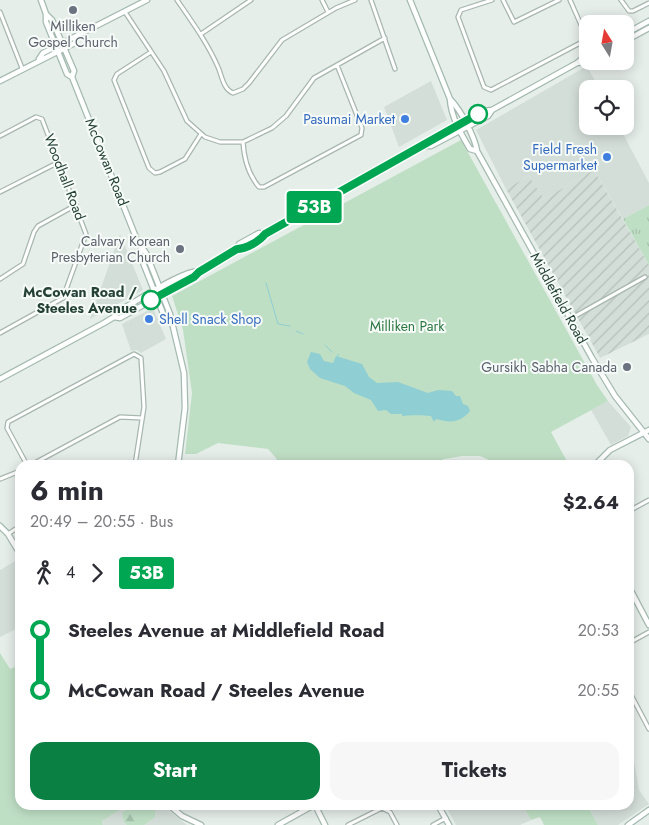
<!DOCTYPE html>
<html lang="en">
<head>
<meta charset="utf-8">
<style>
  body { margin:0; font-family:Jost,sans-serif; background:#f7f7f7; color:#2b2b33; height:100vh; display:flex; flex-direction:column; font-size:19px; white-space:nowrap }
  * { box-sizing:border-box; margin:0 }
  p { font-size:16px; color:#7c7c81 }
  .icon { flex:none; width:28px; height:28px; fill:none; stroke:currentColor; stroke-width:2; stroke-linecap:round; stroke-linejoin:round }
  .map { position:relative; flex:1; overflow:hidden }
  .side { position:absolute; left:15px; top:460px; width:619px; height:350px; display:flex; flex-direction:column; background:#fff; border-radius:15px; box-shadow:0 2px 12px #0003 }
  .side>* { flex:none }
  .badge { padding:0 10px; border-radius:4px; font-size:18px; line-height:32px }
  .needle { width:32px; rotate:349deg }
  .controls { position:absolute; left:579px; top:15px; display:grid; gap:10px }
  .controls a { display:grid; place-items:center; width:55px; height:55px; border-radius:10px; background:#fff; box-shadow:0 2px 12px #0003; font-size:25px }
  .map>.badge { position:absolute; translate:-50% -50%; box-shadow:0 0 0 2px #fff }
  .legs { display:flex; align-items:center; gap:8px; height:55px; padding:0 15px; font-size:16px }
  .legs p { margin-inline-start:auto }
  .summary { display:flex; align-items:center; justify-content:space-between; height:85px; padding:0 15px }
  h1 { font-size:28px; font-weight:700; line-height:38px }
  .button { display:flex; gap:10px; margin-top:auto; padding:10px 15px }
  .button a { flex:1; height:58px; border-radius:15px; background:#0b8043; color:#fff; font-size:20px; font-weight:700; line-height:58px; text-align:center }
  .button a+a { background:#f7f7f7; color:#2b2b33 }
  ul { padding:0 15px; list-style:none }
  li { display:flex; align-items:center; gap:18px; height:60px; font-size:19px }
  li i { display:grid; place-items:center; width:8px; height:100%; margin:0 6px; background:currentColor }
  li i::after { content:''; width:12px; height:12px; margin:-6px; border:4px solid; border-radius:50%; background:#fff }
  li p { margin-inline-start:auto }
  li:first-child i { background:linear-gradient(#0000 50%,currentColor 0) }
  li:last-child i { background:linear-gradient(currentColor 50%,#0000 0) }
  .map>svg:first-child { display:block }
</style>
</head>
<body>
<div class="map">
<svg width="649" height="825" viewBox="0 0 649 825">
  <defs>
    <pattern id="industrial-furrows" width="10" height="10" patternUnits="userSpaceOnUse" patternTransform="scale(1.25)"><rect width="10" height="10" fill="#d4ded8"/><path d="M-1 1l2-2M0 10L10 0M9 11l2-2" fill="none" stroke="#b6c0ba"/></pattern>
    <pattern id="grass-tufts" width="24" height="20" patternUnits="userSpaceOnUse" patternTransform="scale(1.25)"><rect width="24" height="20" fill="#bfdfc5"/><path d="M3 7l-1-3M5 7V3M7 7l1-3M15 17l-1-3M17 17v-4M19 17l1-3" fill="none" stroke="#a4c1aa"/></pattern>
    <pattern id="forest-firs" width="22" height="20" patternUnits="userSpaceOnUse" patternTransform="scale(1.25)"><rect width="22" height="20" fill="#bfdfc5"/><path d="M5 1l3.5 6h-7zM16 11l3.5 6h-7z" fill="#a4c1aa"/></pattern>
  </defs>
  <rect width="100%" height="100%" fill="#e6eeea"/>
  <path fill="#d4ded8" d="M587,66L599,89H588V126H619L649,183V205L623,219L594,170L544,199L529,176L506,189L476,130Z
    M431,81L447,120L399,147L384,107Z
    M120,234L143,290L90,319Z
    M153,308L166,339L141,353L137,350L131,351L122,324Z
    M608,401L631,427L628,436L611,445L591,410Z
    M17,560L20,565V627L0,637V570Z
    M632,749L639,790L649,804L618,825H598L587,805H629V750Z
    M128,805H162L187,825H103L102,821Z
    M445,805H523L531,820L520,825H456Z"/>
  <path fill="url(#industrial-furrows)" d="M594,170L649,265V334L600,358L506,189L529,176L544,199Z"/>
  <path fill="url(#grass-tufts)" d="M649,205V265L623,219Z"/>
  <path fill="url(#forest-firs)" d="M134,805H155V817L144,825H127L124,822L122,813Z"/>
  <path fill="#bfdfc5" d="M461,140L597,385L608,401L551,432L569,465H500L480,456H462L444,459L432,465H279L276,458L268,449L218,443L196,454H185L192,393L183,330L172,296Z
    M0,653L10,669L20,665V805H128L102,821L103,825H0Z
    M523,805H587L598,825H544L540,817L531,820Z"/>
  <path fill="#8fced2" d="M311,352L320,354L324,361L333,363L336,356L362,364L369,377L377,383L398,382L428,393L438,390L452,391L456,396H460L463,404L468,406L470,411C460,423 451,423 436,419L434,422L431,416C422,415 411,415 402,416V414H391L386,410L378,411L371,400L354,393L345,386L320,378L310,369L307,362Z"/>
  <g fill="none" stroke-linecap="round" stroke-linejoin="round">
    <path stroke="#8fced2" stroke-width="1" d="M266,283L278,324L290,326
      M296,331L303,334
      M325,345L332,352
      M338,354V356"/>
    <g stroke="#a8b7b0" stroke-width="5.5">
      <path id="street" d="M177,0C192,22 207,42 218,67C222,76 223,89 233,93L243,89L249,83L282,40L336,8L355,0
        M322,0L328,12
        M371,0L395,69
        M492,0L461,10L458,17L484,87L491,90L584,41L585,34L570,0
        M503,0L514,22L559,0
        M621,0L629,11H633L649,3
        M0,12L22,68
        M125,12L164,71L187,121L205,137L220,142H243L272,128L286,116L314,78L385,38
        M201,34L251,0
        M151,52L117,74L114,80L149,168L155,173L160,172L185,159L201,134
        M0,136L36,117L42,119L86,234L63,298L0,333
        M243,142C244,159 248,174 259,187H264L361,135L362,128L337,65
        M0,192L59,162
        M0,279L23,264L34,232L38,226L76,205
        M570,319L645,277
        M27,465L7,428L8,422L134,354L141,358L144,407L135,465
        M31,465L120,417L142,418
        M0,479L20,471
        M629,511L649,500
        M8,534L20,526
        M629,643L649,632
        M629,691L649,729
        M348,825L382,808L390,812L397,825
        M433,825L446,818"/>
    </g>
    <g stroke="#a4bab0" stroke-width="7">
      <path id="secondary" d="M41,0L46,14V22L67,74L72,77
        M410,0L450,99C451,117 461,134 470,149L477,151
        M46,14L52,20L74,71L72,77L137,240L146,253L170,314L184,373L185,408L178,465
        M625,34L649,21
        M625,41L649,28
        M39,59L43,53L147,0
        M577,63L588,61
        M0,81L75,43L76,38
        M450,99C460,109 475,137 477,151L592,358L615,396L649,439
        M422,146H431L488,116L492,110L577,63L588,54
        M141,248L140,255L164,316L170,320
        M237,249L239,244L259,233L265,234
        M114,317L117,312C136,302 181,271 199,271
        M0,379L104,323L114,317L120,318L194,277L199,271L237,249C246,249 259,241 265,234L407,155L428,141L484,111L492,110
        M595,465L610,450L649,430
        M0,526L8,534L20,554
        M629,587L649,625
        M169,805L182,816L201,825
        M315,805L325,825
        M438,805L449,825
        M278,825L314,805
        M628,825L649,810"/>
    </g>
    <use href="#street" stroke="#fff" stroke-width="3"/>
    <use href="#secondary" stroke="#fff" stroke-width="4.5"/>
  </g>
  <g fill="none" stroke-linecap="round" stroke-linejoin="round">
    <g stroke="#fff" stroke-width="11">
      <path id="line-1" d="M151,300L194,277L199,272L237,249C246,249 260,241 265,234L478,114"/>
    </g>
    <use href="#line-1" stroke="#00a651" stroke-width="8"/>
  </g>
  <g fill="#6b7280" stroke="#f6fbf8" stroke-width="2">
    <circle cx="73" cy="10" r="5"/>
    <circle cx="180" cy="249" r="5"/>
    <circle cx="627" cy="367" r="5"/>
  </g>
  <g fill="#fff" stroke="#00a651" stroke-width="2.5">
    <circle cx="478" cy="114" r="9"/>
    <circle cx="151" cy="300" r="9"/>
  </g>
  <g fill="#3f7fe0" stroke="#f6fbf8" stroke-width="2">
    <circle cx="405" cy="119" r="5"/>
    <circle cx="607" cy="157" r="5"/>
    <circle cx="149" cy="319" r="5"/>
  </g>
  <g text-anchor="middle" stroke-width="4" stroke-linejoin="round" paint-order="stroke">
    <g font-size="14" fill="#5b616d" stroke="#f6fbf8" text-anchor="end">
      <text x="73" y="31" text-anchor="middle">Milliken<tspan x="73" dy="16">Gospel Church</tspan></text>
      <text x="170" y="246">Calvary Korean<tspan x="170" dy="16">Presbyterian Church</tspan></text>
      <text x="617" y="372">Gursikh Sabha Canada</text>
    </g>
    <g font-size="14" fill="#366cbe" stroke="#f6fbf8" text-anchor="end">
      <text x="395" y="124">Pasumai Market</text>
      <text x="597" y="154">Field Fresh<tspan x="597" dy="16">Supermarket</tspan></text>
      <text x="159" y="324" text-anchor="start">Shell Snack Shop</text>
    </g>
    <g font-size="14" fill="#244136" stroke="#f6fbf8">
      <text transform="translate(107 162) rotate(68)" y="5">McCowan Road</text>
      <text transform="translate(65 177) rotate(69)" y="5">Woodhall Road</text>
      <text transform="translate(559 298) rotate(61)" y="5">Middlefield Road</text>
    </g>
    <g font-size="14" font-weight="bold" fill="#244136" stroke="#f6fbf8" text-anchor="end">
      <text x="137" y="297">McCowan Road /<tspan x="137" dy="16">Steeles Avenue</tspan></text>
    </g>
    <g font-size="14" fill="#2e7844" stroke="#f6fbf8">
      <text x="407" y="331">Milliken Park</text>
    </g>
  </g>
</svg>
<div class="controls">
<a><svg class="needle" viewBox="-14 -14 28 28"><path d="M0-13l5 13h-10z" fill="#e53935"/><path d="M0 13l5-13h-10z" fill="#7c7c81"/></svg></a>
<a><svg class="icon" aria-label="locate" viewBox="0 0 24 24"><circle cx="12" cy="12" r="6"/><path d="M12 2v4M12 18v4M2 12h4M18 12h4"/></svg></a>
</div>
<b class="badge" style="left:314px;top:207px;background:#00a651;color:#fff">53B</b>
<section class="side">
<div class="summary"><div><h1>6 min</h1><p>20:49 – 20:55 · Bus</p></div><b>$2.64</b></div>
<div class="legs"><svg class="icon" aria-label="walk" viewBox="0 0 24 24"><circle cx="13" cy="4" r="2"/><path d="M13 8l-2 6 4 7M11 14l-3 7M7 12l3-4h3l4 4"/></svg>4<svg class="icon" aria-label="forward" viewBox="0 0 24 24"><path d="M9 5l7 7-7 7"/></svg><b class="badge" style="background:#00a651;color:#fff">53B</b></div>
<ul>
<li><i style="color:#00a651"></i><b>Steeles Avenue at Middlefield Road</b><p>20:53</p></li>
<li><i style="color:#00a651"></i><b>McCowan Road / Steeles Avenue</b><p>20:55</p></li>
</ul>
<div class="button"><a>Start</a><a>Tickets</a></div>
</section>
</div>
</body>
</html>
